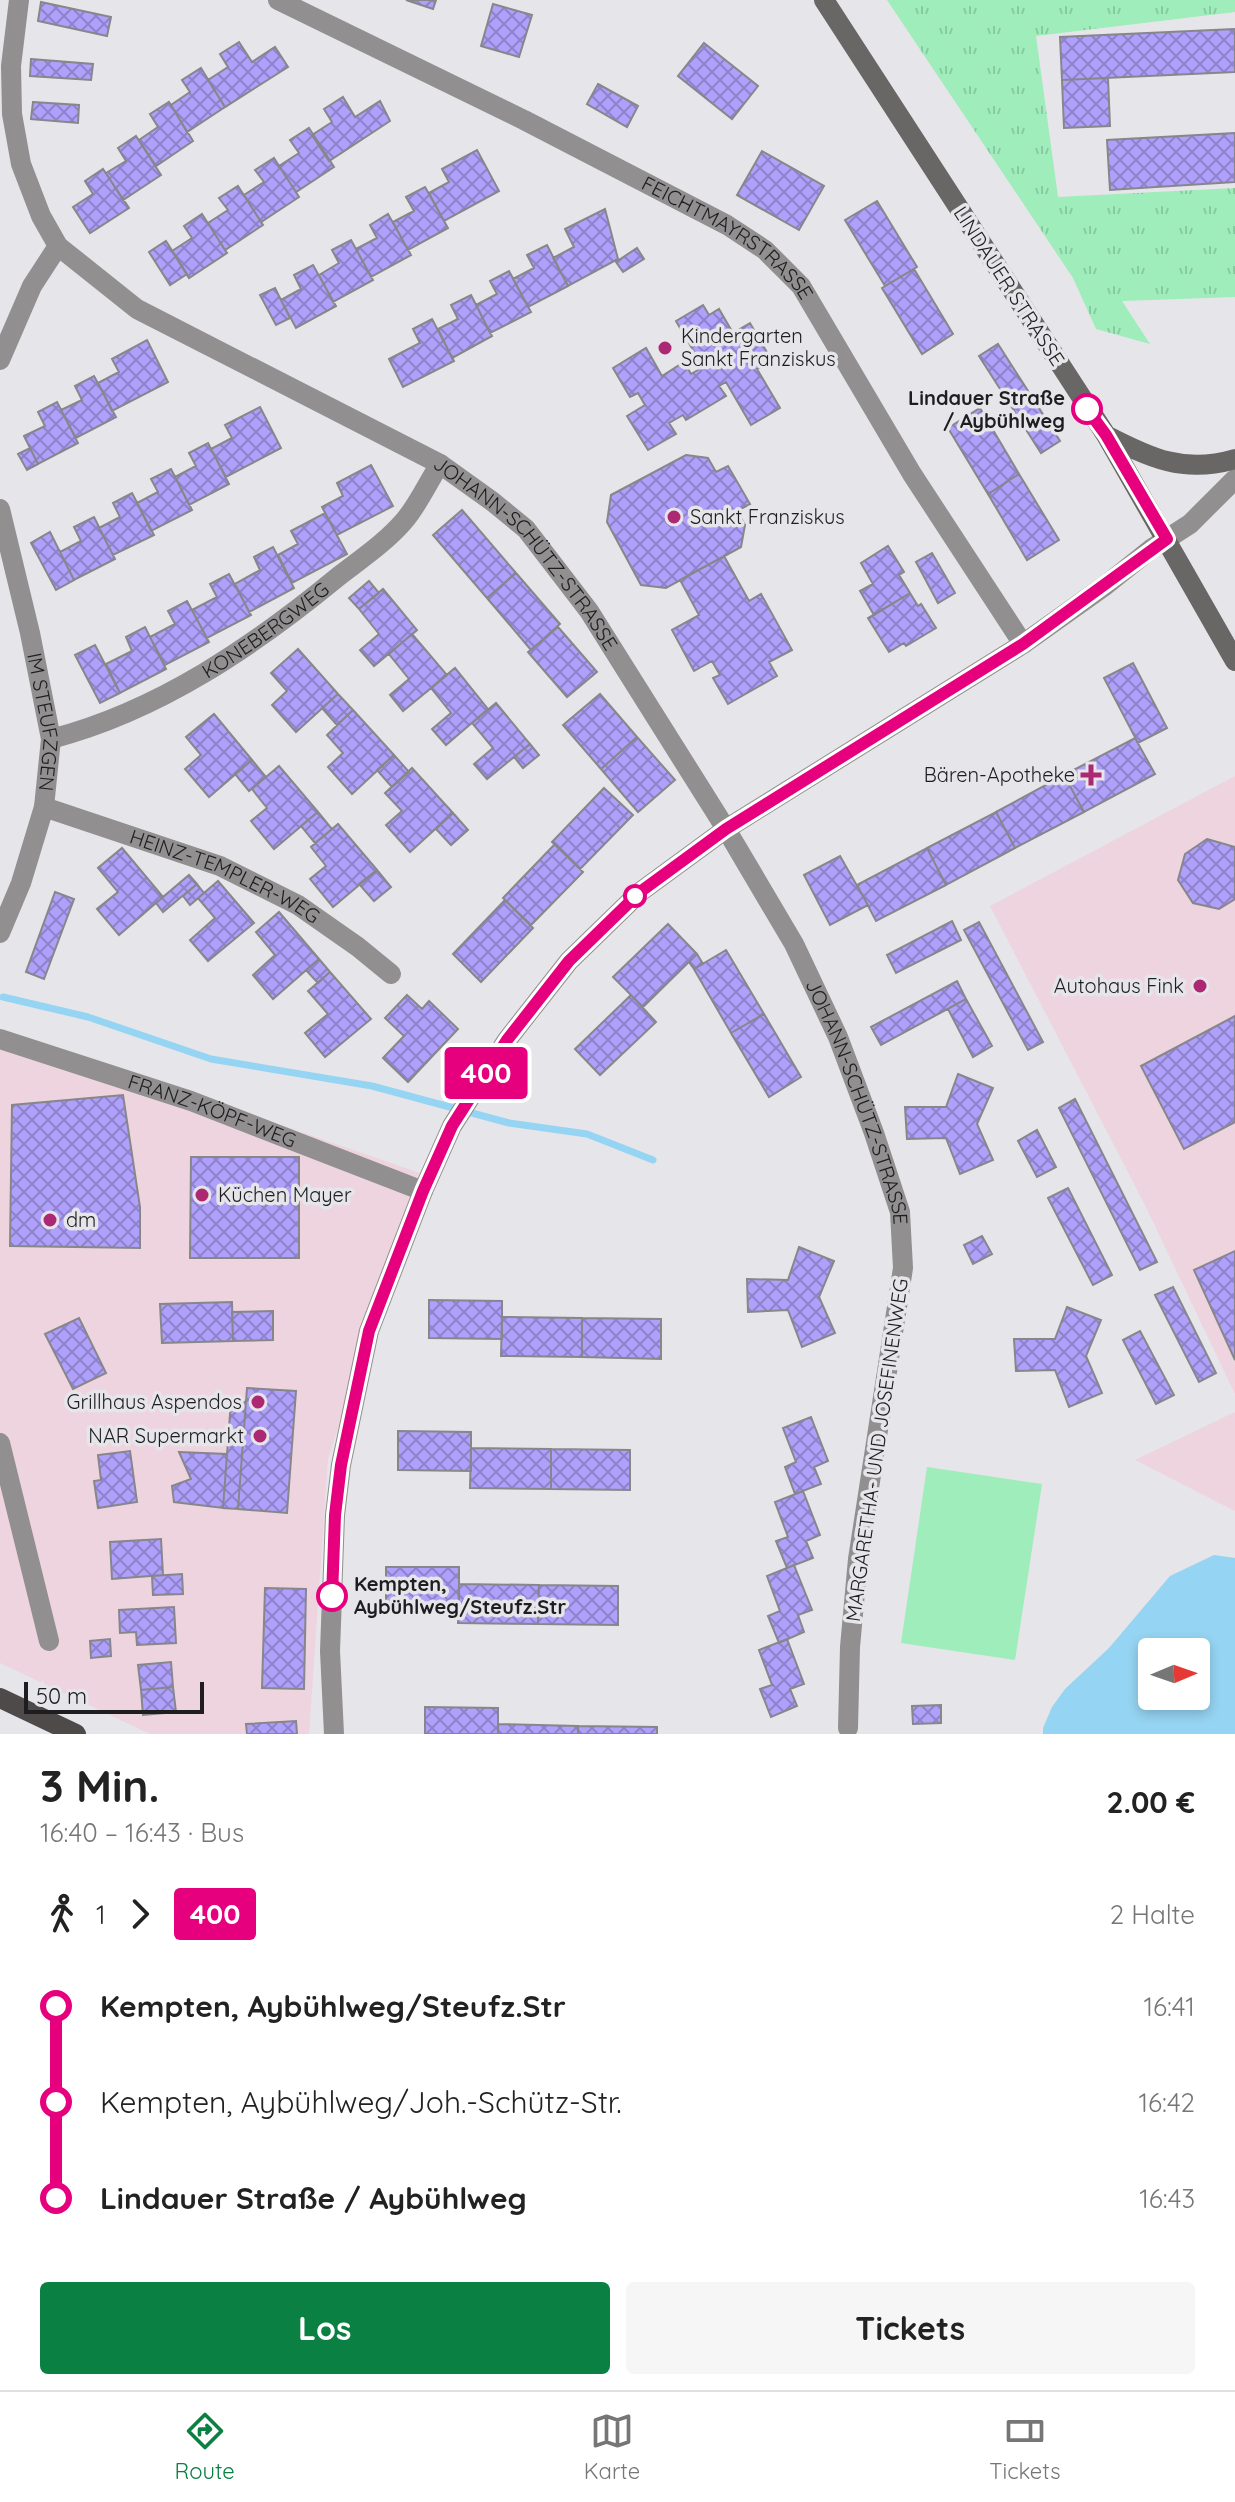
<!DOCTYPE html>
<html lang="de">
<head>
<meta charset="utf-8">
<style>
  body { margin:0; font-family:Quicksand,sans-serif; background:#f6f6f6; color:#222; height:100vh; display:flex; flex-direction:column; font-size:30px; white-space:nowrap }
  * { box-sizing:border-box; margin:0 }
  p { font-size:26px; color:#767676 }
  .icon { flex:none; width:44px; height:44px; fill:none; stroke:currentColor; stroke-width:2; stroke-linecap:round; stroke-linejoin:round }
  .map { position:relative; height:1734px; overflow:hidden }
  .drawer { display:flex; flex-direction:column; background:#fff; flex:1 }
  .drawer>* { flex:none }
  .badge { padding:0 16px; border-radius:6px; font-size:28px; line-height:52px }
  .needle { width:52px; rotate:88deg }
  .fabs { position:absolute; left:1138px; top:1638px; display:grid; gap:16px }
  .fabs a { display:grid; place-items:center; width:72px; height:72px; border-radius:8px; background:#fff; box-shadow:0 4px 12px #0003; font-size:40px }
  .scale { position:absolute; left:24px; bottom:20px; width:180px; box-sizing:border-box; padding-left:8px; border:4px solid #1e1e20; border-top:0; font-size:22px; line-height:28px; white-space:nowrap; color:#1e1e20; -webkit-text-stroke:6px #e6e5e9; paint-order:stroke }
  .map>.badge { position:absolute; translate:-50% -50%; box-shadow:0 0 0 4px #fff }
  .legs { display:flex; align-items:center; gap:12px; height:88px; padding:0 40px; font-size:26px }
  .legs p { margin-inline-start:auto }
  .summary { display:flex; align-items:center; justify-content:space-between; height:136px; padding:0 40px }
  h1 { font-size:44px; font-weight:800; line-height:60px }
  .action { display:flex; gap:16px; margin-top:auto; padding:16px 40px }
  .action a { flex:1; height:92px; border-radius:8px; background:#0b8043; color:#fff; font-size:32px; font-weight:800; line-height:92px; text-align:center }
  .action a+a { background:#f6f6f6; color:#222 }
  ul { padding:0 40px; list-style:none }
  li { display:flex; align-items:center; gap:28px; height:96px; font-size:30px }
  li i { display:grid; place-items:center; width:12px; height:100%; margin:0 10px; background:currentColor }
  li i::after { content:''; width:20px; height:20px; margin:-10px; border:6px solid; border-radius:50%; background:#fff }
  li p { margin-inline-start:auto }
  li:first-child i { background:linear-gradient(#0000 50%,currentColor 0) }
  li:last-child i { background:linear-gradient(currentColor 50%,#0000 0) }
  .menu { display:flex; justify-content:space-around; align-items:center; height:112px; border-top:2px solid #e0e0e0; background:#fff; font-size:22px; color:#767676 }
  .menu a { display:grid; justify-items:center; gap:4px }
  .menu .current { color:#0b8043 }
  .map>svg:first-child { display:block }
</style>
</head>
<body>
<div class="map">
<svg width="1235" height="1734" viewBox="0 0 1235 1734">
  <defs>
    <pattern id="grass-tufts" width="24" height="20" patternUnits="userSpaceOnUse" patternTransform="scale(2)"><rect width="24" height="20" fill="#9eedbb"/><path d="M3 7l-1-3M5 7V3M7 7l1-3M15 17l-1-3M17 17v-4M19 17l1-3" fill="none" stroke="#88cba0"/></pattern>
    <pattern id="building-cross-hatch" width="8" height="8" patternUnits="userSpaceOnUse" patternTransform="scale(2)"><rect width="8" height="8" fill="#afa0fb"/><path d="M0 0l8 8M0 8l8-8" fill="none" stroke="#8e82cb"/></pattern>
  </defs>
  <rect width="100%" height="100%" fill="#e6e5e9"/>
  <path fill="#edd4de" d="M1235,776V1394L1145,1205L990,906Z
    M0,1034L194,1095L420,1173L328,1459L309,1734H150L0,1663Z
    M1235,1412V1511L1135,1460Z"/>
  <path fill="url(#grass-tufts)" d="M887,0H1235V12L1036,36L1058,197L1235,188V297L1122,301L1150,344L1096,329L1073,278Z"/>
  <path fill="#9eedbb" d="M927,1467L1042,1484L1015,1660L901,1643Z"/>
  <path fill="#95d4f2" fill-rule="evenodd" d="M1214,1555L1235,1558V1734H1043V1728L1052,1707L1065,1689L1109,1648L1170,1576ZM1152,1652H1196V1696H1152Z"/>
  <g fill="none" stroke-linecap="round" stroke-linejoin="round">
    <path stroke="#95d4f2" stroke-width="7" d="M3,997L88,1017L211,1059L372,1086L509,1123L587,1134L653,1160"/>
  </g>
  <path fill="url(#building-cross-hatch)" stroke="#87868a" stroke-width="2" d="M406,0H436L433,9Z
    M41,2L111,17L107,36L38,21Z
    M493,4L532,15L519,57L481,46Z
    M1235,29V72L1062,80L1060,37Z
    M239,42L252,62L275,47L288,67L225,107L208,80L228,67L220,54Z
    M704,43L758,86L732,119L678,76Z
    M31,59L93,64L91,80L30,76Z
    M201,68L225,107L187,132L171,105L190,92L182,80Z
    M1108,78L1110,126L1064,128L1062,80Z
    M598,84L638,106L627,127L587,104Z
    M343,97L355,117L380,101L390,121L329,161L312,135L332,122L324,109Z
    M33,102L79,105L78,123L31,119Z
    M169,102L193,141L156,166L139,140L158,127L150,114Z
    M309,128L334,167L296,192L279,166L299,153L290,140Z
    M1235,133V182L1110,190L1107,140Z
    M136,136L161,175L123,200L106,173L126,161L118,148Z
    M477,150L499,191L444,221L429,193L449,182L442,169Z
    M762,151L824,186L799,230L737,195Z
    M274,158L299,197L261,222L244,195L264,182L255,170Z
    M103,169L129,208L90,233L73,207L93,194L85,181Z
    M238,186L263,225L225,250L208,223L228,210L219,198Z
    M425,187L448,228L408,250L393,222L414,211L406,197Z
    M877,201L917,267L885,286L845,220Z
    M605,209L618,259L568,286L553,258L574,247L565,229Z
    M202,214L227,253L189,278L172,251L192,238L184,226Z
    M388,214L411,255L371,277L356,249L377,238L370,225Z
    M351,240L373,280L333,302L319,275L339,263L332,250Z
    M166,241L187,274L170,285L149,252Z
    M547,245L568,286L528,307L513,279L534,268L527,255Z
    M637,248L644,259L623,272L616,262Z
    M313,265L336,306L296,328L281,300L301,289L294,275Z
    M914,269L953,334L922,354L882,288Z
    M509,271L531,312L490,333L476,305L497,294L490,281Z
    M275,288L290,318L276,325L260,295Z
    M471,295L492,336L452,358L438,329L458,319L451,305Z
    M703,305L709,315L719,309L733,333L750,323L772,361L757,369L780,408L751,425L726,382L719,386L726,396L686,420L683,415L669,423L676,434L648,450L627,416L645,405L638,393L630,397L613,368L646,348L662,376L684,362L691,374L703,367L676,321Z
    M432,319L454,361L403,387L389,359L420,343L413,329Z
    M147,340L168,382L112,411L98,383L119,372L112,359Z
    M998,344L1060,441L1041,453L979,356Z
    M94,376L116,417L76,438L61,410L82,400L75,386Z
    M57,402L78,443L38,464L24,436L45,426L38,412Z
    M260,407L281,448L226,477L211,449L232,438L225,425Z
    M980,408L1019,474L988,494L948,428Z
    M208,443L229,484L189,505L175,477L196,466L189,453Z
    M30,448L38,464L27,470L18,454Z
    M686,455L708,458L716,472L728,466L750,504L737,511L745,525L741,547L666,588L641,585L607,522L611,495Z
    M371,465L393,506L337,535L322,507L343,496L337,483Z
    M171,469L192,510L151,531L137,503L158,492L151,479Z
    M1019,474L1059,540L1027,560L988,494Z
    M132,493L154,535L113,555L99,528L120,517L113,503Z
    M462,510L516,573L487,598L433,535Z
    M325,513L347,554L292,583L278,555L298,544L291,531Z
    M94,517L115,559L74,580L60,552L81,541L74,527Z
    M50,532L74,580L56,590L31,543Z
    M888,546L904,572L899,575L910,593L874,615L860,591L873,584L861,563Z
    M273,547L294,588L249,612L235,584L260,570L254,557Z
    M932,553L955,593L938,603L916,562Z
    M724,556L749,601L761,594L792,650L769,662L777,676L728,704L713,678L720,675L712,661L694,671L672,630L699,615L680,580Z
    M516,573L560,624L531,650L487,598Z
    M229,574L251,615L207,638L192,610L217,597L210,584Z
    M369,581L379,593L359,609L349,598Z
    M383,589L417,630L374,666L360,650L379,634L359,609Z
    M910,593L918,606L921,604L936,628L906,646L904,643L889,652L868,618Z
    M187,601L209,642L165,665L150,637L175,624L168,611Z
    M145,627L166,669L120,693L106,664L132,651L126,637Z
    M558,627L597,672L567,697L528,652Z
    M412,634L447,675L403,711L390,695L409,679L389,654Z
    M95,645L120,693L100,703L75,655Z
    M298,649L338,694L296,732L272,705L287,691L271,673Z
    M1133,663L1167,728L1138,743L1104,678Z
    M455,668L488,709L446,745L432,729L451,713L431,688Z
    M338,694L353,710L337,725L322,708Z
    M600,694L637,737L601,769L563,725Z
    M496,703L530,744L487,779L474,764L493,748L472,723Z
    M353,710L394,755L352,794L328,767L343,753L327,735Z
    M214,714L252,760L209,797L185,769L201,755L186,737Z
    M637,737L675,780L638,812L601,769Z
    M1135,738L1155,774L1084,812L1064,775Z
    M530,744L539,755L523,768L514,757Z
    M394,755L409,772L392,787L377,770Z
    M252,760L266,777L249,791L235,774Z
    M279,766L318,812L274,849L251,821L267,808L252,789Z
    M412,768L453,813L410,852L386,825L402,811L385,793Z
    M1064,775L1084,812L1015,848L996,812Z
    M604,788L633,815L580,869L552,842Z
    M318,812L332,829L315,843L301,826Z
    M996,812L1015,848L946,885L927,848Z
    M453,813L468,830L451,845L436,829Z
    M338,824L377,870L333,907L310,879L326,866L311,847Z
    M1207,839L1235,847V899L1219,909L1193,903L1178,880L1185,854Z
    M555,844L583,872L531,925L503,898Z
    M122,848L163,897L119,935L97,909L118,892L98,868Z
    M927,848L946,885L876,921L857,885Z
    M840,856L868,905L830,925L804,875Z
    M377,870L391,887L374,901L359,884Z
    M189,875L197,884L163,912L156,903Z
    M218,881L254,923L208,961L190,940L215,918L198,898Z
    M197,884L204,893L190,905L183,896Z
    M55,892L74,899L44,979L26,972Z
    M505,900L533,928L481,982L453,954Z
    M279,912L319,959L273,999L253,975L275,955L256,932Z
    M952,921L961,940L896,973L887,955Z
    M979,922L1043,1042L1028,1050L964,930Z
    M668,924L697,954L643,1007L613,977Z
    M726,950L764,1014L731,1033L694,969Z
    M697,954L703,964L694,969L689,962Z
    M319,959L330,972L318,983L306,970Z
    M330,972L371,1019L325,1057L305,1033L328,1014L308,991Z
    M957,981L966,999L881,1045L871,1027Z
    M407,995L422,1009L429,1001L458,1029L408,1082L383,1058L404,1036L385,1018Z
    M631,995L656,1022L600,1075L575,1049Z
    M966,999L992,1046L973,1057L948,1009Z
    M764,1014L801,1077L769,1097L731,1033Z
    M1235,1016V1122L1184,1149L1141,1066Z
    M958,1074L993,1088L977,1124L993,1160L960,1174L946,1138L907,1139L905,1107H946Z
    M123,1095L140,1207V1248L10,1246L12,1105Z
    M1075,1099L1157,1262L1140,1270L1059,1108Z
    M1037,1130L1056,1167L1037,1177L1018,1141Z
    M191,1157H299V1258H190Z
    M1068,1188L1112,1275L1093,1285L1048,1198Z
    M982,1236L992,1254L973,1264L964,1245Z
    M799,1247L834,1261L819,1297L835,1333L802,1347L788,1310L748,1312L747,1279L788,1280Z
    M1235,1251V1360L1194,1270Z
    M1173,1287L1216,1373L1199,1382L1155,1295Z
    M429,1300L502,1301V1339L429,1338Z
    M232,1302L233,1341L162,1343L160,1304Z
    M1067,1307L1101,1320L1086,1356L1102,1393L1069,1407L1055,1370L1016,1371L1014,1339H1055Z
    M273,1311V1340L233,1341L232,1312Z
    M502,1317L582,1318V1357L501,1356Z
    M79,1318L106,1373L73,1389L45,1334Z
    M582,1318L661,1319V1359L582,1357Z
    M1140,1331L1174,1395L1156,1404L1123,1340Z
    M247,1388L296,1391L287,1513L238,1509Z
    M231,1401L246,1402L238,1509L223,1508Z
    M811,1417L828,1461L814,1467L821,1484L795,1494L785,1467L796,1462L783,1428Z
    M398,1431L471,1432V1471L398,1470Z
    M471,1448L551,1449V1489L470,1488Z
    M551,1449L630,1450V1490L551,1489Z
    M130,1451L137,1502L98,1508L94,1481L101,1480L98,1455Z
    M179,1452L227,1454L223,1508L174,1502L172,1486L191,1479Z
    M803,1491L820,1535L806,1541L813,1558L787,1568L776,1541L788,1537L775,1502Z
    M161,1539L163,1575L112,1579L110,1542Z
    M794,1565L812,1610L798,1615L804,1632L779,1643L768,1616L780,1611L767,1576Z
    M386,1567H459V1606L386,1605Z
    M182,1574L183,1594L153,1595L152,1576Z
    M459,1584L539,1585L538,1624L458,1623Z
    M539,1585L618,1586V1625L538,1624Z
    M265,1588L306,1589L304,1689L262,1688Z
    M174,1607L176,1643L137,1645L136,1632L120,1633L119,1610Z
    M110,1639L111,1656L91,1658L90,1641Z
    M787,1639L804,1684L790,1689L797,1706L771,1717L760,1689L772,1685L759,1650Z
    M171,1662L173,1687L141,1690L138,1665Z
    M173,1687L176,1712L143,1715L141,1690Z
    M941,1705V1723L913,1724L912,1706Z
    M425,1707L498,1708V1734H425Z
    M296,1721L297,1734H247L246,1724Z
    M498,1724L578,1726V1734H498Z
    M578,1726L657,1727V1734H578Z"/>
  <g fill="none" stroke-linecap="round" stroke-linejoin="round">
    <g stroke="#918f8f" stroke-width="20">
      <path id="s1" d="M19,0L11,66L12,114L21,164L41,216L58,246L137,309L440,464L493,502L526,529L589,611L726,829L794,944L838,1037L874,1133L900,1212L903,1268L858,1559L850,1647L848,1728"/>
      <path id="s2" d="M278,0L524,120L727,225L765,250L801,286L912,474L1023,644"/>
      <path d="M0,360L32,286L58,246"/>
      <path id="s3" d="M0,509L30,633L51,739L44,807L21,883L0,933"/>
      <path id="s4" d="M51,739C159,711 254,646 339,576C361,559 386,542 404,521C418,505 428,482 440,464"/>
      <path id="s5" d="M44,807L220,866L298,905L358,947L391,974"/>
      <path id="s6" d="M0,1039L191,1101L423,1191"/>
      <path d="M0,1443L49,1641"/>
      <path d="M334,1734L330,1651L335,1515L341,1465L369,1331L423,1191L452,1126L507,1040L569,961L640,892L726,829L1023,644L1106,585L1151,549L1190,524L1235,479"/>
    </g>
    <path stroke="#696765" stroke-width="20" d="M824,0L1106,435L1235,661
      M1106,435C1150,458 1184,474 1235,459"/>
    <path stroke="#4d4a49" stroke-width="20" d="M0,1698L76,1734"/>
  </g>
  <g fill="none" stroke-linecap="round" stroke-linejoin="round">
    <g stroke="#fff" stroke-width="18">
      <path id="line-1" d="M332,1596L335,1515L341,1465L369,1331L423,1191L452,1126L507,1040L569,961L640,892L726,829L1023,644L1167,539L1106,435L1087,409"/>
    </g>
    <use href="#line-1" stroke="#e6007e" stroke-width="12"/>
  </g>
  <g fill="#ac2872" stroke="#e6e5e9" stroke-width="3">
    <circle cx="665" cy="348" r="8"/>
    <circle cx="674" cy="517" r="8"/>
    <path d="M1087 763h8v8h8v8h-8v8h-8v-8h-8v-8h8z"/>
    <circle cx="1200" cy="986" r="8"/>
    <circle cx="202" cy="1195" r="8"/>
    <circle cx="50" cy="1220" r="8"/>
    <circle cx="258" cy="1402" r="8"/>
    <circle cx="260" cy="1436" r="8"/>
  </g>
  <g fill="#fff" stroke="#e6007e" stroke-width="4">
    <circle cx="1087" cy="409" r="14"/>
    <circle cx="635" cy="896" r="10"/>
    <circle cx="332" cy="1596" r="14"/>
  </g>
  <g text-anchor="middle" stroke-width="7" stroke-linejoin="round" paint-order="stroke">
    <g font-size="20" fill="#1e1e20" stroke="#e6e5e9">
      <text dy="7" stroke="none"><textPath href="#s2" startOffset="510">FEICHTMAYRSTRASSE</textPath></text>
      <text transform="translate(1009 286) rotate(57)" y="7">LINDAUER STRASSE</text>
      <text dy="7" stroke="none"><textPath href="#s1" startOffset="822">JOHANN-SCHÜTZ-STRASSE</textPath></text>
      <text dy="7" stroke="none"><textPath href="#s4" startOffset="242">KONEBERGWEG</textPath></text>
      <text dy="7" stroke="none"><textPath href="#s3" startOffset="218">IM STEUFZGEN</textPath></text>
      <text dy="7" stroke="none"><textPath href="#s5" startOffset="194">HEINZ-TEMPLER-WEG</textPath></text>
      <text dy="7" stroke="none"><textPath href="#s1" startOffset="1470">JOHANN-SCHÜTZ-STRASSE</textPath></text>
      <text dy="7" stroke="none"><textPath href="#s6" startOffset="224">FRANZ-KÖPF-WEG</textPath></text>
      <text transform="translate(877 1450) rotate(-82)" y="7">MARGARETHA- UND JOSEFINENWEG</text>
    </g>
    <g font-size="20" fill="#1e1e20" stroke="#e6e5e9" text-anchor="start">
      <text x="681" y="343">Kindergarten<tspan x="681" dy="23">Sankt Franziskus</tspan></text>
      <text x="690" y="524">Sankt Franziskus</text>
      <text x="1075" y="782" text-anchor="end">Bären-Apotheke</text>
      <text x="1184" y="993" text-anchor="end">Autohaus Fink</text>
      <text x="218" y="1202">Küchen Mayer</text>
      <text x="66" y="1227">dm</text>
      <text x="242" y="1409" text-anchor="end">Grillhaus Aspendos</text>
      <text x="244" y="1443" text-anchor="end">NAR Supermarkt</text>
    </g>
    <g font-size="20" font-weight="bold" fill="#1e1e20" stroke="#e6e5e9" text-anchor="end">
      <text x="1065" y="405">Lindauer Straße<tspan x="1065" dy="23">/ Aybühlweg</tspan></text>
      <text x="354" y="1591" text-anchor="start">Kempten,<tspan x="354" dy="23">Aybühlweg/Steufz.Str</tspan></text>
    </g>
  </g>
</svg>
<div class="fabs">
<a><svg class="needle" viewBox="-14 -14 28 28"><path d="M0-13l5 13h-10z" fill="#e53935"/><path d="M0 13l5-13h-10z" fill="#767676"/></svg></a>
</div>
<div class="scale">50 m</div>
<b class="badge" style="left:486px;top:1073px;background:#e6007e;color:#fff">400</b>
</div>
<section class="drawer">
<div class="summary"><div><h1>3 Min.</h1><p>16:40 – 16:43 · Bus</p></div><b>2.00 €</b></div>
<div class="legs"><svg class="icon" aria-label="walk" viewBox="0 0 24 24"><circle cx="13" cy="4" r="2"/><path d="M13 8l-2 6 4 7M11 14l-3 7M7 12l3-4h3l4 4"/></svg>1<svg class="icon" aria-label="forward" viewBox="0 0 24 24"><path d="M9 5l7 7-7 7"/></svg><b class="badge" style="background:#e6007e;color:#fff">400</b><p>2 Halte</p></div>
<ul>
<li><i style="color:#e6007e"></i><b>Kempten, Aybühlweg/Steufz.Str</b><p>16:41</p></li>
<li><i style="color:#e6007e"></i><span>Kempten, Aybühlweg/Joh.-Schütz-Str.</span><p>16:42</p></li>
<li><i style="color:#e6007e"></i><b>Lindauer Straße / Aybühlweg</b><p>16:43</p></li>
</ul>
<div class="action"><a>Los</a><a>Tickets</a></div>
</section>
<nav class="menu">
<a class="current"><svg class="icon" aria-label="directions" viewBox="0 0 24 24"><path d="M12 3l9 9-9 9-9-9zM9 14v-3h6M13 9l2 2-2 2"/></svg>Route</a>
<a><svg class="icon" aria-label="map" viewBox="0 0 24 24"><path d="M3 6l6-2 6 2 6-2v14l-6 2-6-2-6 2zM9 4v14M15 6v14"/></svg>Karte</a>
<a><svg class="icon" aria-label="tickets" viewBox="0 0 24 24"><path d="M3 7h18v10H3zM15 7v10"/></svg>Tickets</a>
</nav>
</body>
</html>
